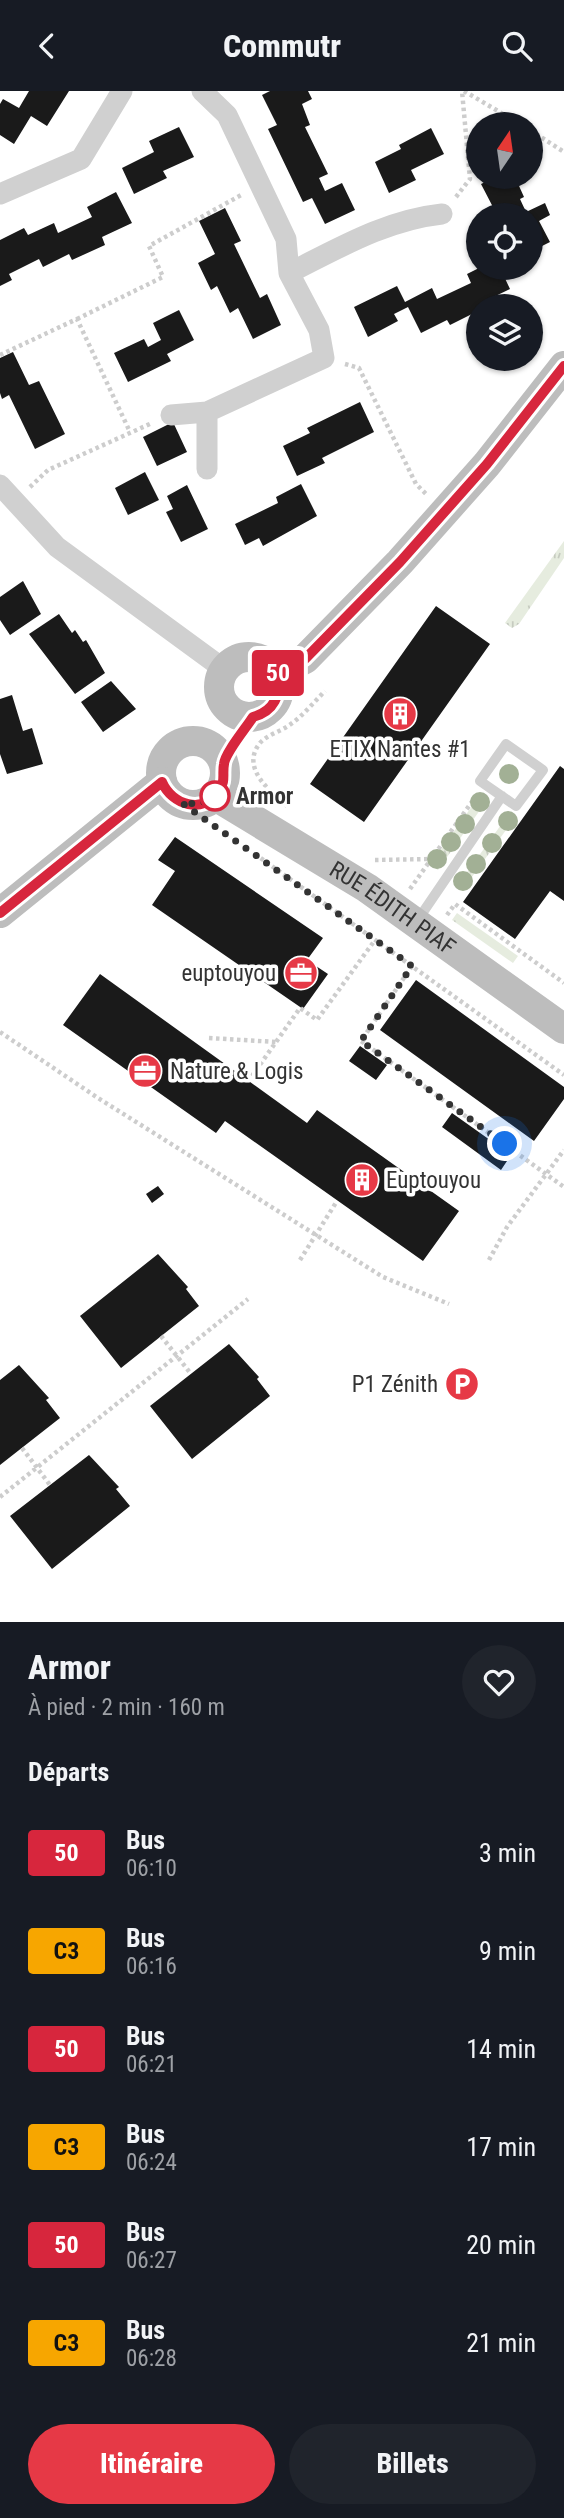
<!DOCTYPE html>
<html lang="fr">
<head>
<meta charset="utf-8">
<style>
  body { margin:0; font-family:"Roboto Condensed",sans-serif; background:#20242c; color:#f1f3f6; height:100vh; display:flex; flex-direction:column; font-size:26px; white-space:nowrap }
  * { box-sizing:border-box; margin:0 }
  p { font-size:23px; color:#9ea1a6 }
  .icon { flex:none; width:38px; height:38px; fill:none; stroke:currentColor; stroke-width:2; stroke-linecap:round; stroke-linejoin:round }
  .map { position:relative; height:1531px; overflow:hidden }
  .panel { display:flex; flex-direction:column; background:#171b24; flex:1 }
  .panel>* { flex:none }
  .badge { padding:0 14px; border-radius:5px; font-size:24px; line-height:46px }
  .needle { width:46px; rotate:13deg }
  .buttons { position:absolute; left:466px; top:21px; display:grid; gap:14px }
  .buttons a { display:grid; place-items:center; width:77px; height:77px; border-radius:50%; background:#171b24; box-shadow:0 2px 5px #0004; font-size:35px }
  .you { position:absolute; width:35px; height:35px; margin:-18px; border:5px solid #fff; border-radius:50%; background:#1a73e8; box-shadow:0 0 0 10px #1a73e833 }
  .map>.badge { position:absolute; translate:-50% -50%; box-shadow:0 0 0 4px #fff }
  h2 { padding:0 28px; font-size:26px; line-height:63px }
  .round { display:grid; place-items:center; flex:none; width:74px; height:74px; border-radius:37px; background:#20242c }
  .headline { display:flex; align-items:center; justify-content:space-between; height:119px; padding:0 28px }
  h1 { font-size:33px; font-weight:800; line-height:52px }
  .cta { display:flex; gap:14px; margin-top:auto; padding:14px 28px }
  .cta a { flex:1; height:80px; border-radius:42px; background:#e63946; color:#fff; font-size:28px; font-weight:800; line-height:80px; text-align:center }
  .cta a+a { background:#20242c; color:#f1f3f6 }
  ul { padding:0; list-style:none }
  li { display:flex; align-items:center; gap:21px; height:98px; padding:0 28px }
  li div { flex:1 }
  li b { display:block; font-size:26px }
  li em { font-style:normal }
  li .badge { min-width:77px; font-weight:700; text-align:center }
  header { display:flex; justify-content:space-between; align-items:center; height:91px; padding:0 28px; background:#171b24; font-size:32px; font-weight:800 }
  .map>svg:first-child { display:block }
</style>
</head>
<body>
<header><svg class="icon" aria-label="back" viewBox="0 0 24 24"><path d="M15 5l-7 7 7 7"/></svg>Commutr<svg class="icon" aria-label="search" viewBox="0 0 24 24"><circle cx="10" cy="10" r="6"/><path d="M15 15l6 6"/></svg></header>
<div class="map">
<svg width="564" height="1531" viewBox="0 0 564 1531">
  <defs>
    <pattern id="grass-tufts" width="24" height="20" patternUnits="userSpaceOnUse" patternTransform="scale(1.75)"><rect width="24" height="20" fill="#e6ecdf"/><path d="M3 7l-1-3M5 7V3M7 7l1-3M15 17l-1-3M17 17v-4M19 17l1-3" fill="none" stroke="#c6cbc0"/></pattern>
  </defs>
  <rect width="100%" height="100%" fill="#fff"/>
  <path fill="url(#grass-tufts)" d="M564,450V467L519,533L512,537L505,532Z
    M480,704L487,709L438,779L430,774Z
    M508,724L514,728L464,797L458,794Z
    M457,822L518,865L513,872L452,829Z"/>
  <path fill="#1a1a1a" d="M29,0H69L47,35L31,25L14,53L0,44V13L3,8L19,17Z
    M270,0H308L312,8L302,13L310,34L305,36L328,83L319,87L325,100L342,92L355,119L325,133L312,107L303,111L268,38L277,34L262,4Z
    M179,36L194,66L163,80L167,87L134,103L122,77L154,61L149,50Z
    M431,37L444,63L411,79L416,89L389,102L375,71L401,58L399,54Z
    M496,86H515L524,106L520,108L526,121L545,112L550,124L539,130L550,151L530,161V124H501L499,118L495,120L481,93Z
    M116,101L132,132L102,146L105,154L72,169L69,163L43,176L39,168L9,183L12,189L0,195V149L24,137L28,144L54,132L58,142L92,126L87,116Z
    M225,117L241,150L234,153L260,207L267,203L281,234L253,248L238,217L230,222L217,195L211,199L198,172L215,163L199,130Z
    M479,177H500L510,198L481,212L483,215H478V220L450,234L447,229L421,242L408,216L394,223L398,230L368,246L354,216L397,195L405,211L432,197L437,208L471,192L467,183Z
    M179,219L194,249L167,263L171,270L128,291L114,262L144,248L148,256L161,249L153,232Z
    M13,261L29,294L39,290L65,343L35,358L9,304L2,308L0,302V267Z
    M360,311L374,341L322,367L325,372L297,385L283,355L310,342L307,337Z
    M173,331L187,361L157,375L143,346Z
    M145,381L159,409L128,424L115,397Z
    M301,393L317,425L263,455L259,447L245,454L235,433L278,412L276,406Z
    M187,394L208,438L181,451L166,421L173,418L167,405Z
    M23,490L41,523L10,544L0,529V506Z
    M436,515L490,553L364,731L310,693Z
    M59,523L72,542L75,539L83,551L86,549L105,582L75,603L29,543Z
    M111,590L136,618L103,641L81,611Z
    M12,604L23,640L32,637L43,673L7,683L0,663V608Z
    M560,675L564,678V810L550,800L515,848L463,811Z
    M175,746L323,847L307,869L328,883L303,918L152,814L175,780L158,769Z
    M100,883L307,1032L317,1019L459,1120L423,1170L225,1030L216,1042L63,934Z
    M416,889L564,996V1008L534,1050L380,939Z
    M360,955L387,974L376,989L349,970Z
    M452,1022L511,1064L501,1079L442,1036Z
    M158,1095L164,1103L152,1112L146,1103Z
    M158,1163L188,1196L186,1198L199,1215L121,1277L80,1225Z
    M229,1253L259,1286L257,1288L270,1305L192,1368L150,1315Z
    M19,1274L49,1307L46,1309L60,1327L0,1374V1289Z
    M89,1364L119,1396L116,1398L130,1415L52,1478L10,1425Z"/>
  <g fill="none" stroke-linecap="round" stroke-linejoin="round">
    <path stroke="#cdcdcd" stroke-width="4.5" stroke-dasharray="3.5 3.5" stroke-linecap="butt" d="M464,0L520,33
      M530,39L564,61
      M456,106L470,88L462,0
      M77,228L163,186L149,155L243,103
      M0,264L77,228L130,341
      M345,273L359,277L416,393L427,404
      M30,396L48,379L152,332
      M182,713L193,720
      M287,715C270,700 240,677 260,652C267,644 279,641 288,635C302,626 313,612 325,600
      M255,763L564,984
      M375,769L431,768
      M410,798L476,705
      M447,824L455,813L564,892
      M412,875L361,950L564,1096
      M0,941L98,1007L383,1186L449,1213
      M209,947L276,951
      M252,985L300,917L317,929L375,849
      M300,1169L337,1110
      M489,1169L507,1136L564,1059
      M161,1245L191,1283
      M22,1357L50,1394
      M0,1406L248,1208"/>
    <path stroke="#d0d0d0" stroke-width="10" d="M506,653L543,679L516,715L480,690Z
      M417,830L502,705"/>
    <path stroke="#d0d0d0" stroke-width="21" d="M0,103L81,68L122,0
      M289,182C339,157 386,129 442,123
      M171,324L207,321L324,267L319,239L289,182L286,148L227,24L202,0
      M207,378V321
      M0,394L57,456L225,579"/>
    <g stroke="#bdbdbd" stroke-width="30">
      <circle cx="249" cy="596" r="30"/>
      <path d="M276,583L305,568L400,471L487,373L564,275"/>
      <circle cx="193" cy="682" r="32"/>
      <path id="s1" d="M215,705L367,797L564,938"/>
      <path d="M0,822L162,691"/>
    </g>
  </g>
  <g fill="#a2b095">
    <circle cx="509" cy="683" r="10"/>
    <circle cx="480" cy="711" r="10"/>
    <circle cx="508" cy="730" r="10"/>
    <circle cx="465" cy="733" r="10"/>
    <circle cx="451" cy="751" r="10"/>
    <circle cx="492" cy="752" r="10"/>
    <circle cx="437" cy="768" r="10"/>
    <circle cx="476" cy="773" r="10"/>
    <circle cx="463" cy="790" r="10"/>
  </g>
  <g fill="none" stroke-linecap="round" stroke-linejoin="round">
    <g stroke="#fff" stroke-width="16">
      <path id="line" d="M0,822L162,691C172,714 203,724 219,700C226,690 222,683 224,673C225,662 246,637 253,626C274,620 282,604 276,583L305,568L400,471L487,373L564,275"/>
    </g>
    <use href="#line" stroke="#d7263d" stroke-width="10"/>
    <path stroke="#333" stroke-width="7" stroke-dasharray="0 12.6" d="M215,705L200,713L182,712L412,875L361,950L505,1053"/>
  </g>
  <defs>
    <g id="building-disc" transform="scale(1.75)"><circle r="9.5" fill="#e63946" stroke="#fff"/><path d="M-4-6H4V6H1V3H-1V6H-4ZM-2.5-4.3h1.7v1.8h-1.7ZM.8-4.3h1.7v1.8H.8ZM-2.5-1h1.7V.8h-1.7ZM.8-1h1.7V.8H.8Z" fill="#fff"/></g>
    <g id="office-disc" transform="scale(1.75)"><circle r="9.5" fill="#e63946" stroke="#fff"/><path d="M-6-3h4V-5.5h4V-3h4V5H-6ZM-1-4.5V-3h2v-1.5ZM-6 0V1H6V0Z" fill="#fff"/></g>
    <g id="parking-disc" transform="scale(1.75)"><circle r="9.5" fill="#e63946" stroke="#fff"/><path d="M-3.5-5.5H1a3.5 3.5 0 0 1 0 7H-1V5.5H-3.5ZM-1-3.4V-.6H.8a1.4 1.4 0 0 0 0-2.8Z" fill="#fff"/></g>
  </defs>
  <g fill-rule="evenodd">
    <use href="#building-disc" x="400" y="623"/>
    <use href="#office-disc" x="301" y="882"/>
    <use href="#office-disc" x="145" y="980"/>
    <use href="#building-disc" x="362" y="1089"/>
    <use href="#parking-disc" x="462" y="1293"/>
  </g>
  <circle fill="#fff" stroke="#d7263d" stroke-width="3.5" cx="215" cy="705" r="14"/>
  <g text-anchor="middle" stroke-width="7" stroke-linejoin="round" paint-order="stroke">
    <g font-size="23" fill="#333" stroke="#fff" text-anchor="end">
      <text x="400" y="666" text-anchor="middle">ETIX Nantes #1</text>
      <text x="276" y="890">euptouyou</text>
      <text x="170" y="988" text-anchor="start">Nature &amp; Logis</text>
      <text x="386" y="1097" text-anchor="start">Euptouyou</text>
      <text x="438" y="1301">P1 Zénith</text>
    </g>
    <g font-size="23" font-weight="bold" fill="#333" stroke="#fff" text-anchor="start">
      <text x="236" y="713">Armor</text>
    </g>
    <g font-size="23" fill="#333" stroke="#fff">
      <text dy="8" stroke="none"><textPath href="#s1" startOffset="210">RUE ÉDITH PIAF</textPath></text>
    </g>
  </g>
</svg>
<div class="buttons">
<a><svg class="needle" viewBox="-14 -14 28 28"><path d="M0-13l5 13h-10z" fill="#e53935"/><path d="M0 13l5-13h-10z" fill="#9ea1a6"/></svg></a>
<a><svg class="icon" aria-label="locate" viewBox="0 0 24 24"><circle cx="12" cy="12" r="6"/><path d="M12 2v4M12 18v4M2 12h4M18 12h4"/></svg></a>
<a><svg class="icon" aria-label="layers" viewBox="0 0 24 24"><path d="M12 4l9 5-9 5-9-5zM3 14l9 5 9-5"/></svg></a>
</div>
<div class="you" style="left:505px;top:1053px"></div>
<b class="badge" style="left:278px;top:582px;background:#d7263d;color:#fff">50</b>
</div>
<section class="panel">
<div class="headline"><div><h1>Armor</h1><p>À pied · 2 min · 160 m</p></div><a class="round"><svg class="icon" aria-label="heart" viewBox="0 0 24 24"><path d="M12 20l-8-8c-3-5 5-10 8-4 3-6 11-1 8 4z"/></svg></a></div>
<h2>Départs</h2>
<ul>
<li><span class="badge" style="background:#d7263d;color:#fff">50</span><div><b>Bus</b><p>06:10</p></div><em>3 min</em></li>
<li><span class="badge" style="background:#f7a600;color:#111">C3</span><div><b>Bus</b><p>06:16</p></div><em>9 min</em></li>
<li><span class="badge" style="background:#d7263d;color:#fff">50</span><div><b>Bus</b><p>06:21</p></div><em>14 min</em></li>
<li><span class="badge" style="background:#f7a600;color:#111">C3</span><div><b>Bus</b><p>06:24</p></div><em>17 min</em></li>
<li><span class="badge" style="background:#d7263d;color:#fff">50</span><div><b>Bus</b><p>06:27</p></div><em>20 min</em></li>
<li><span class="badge" style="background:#f7a600;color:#111">C3</span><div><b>Bus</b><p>06:28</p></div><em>21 min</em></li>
</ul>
<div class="cta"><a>Itinéraire</a><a>Billets</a></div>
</section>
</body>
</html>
